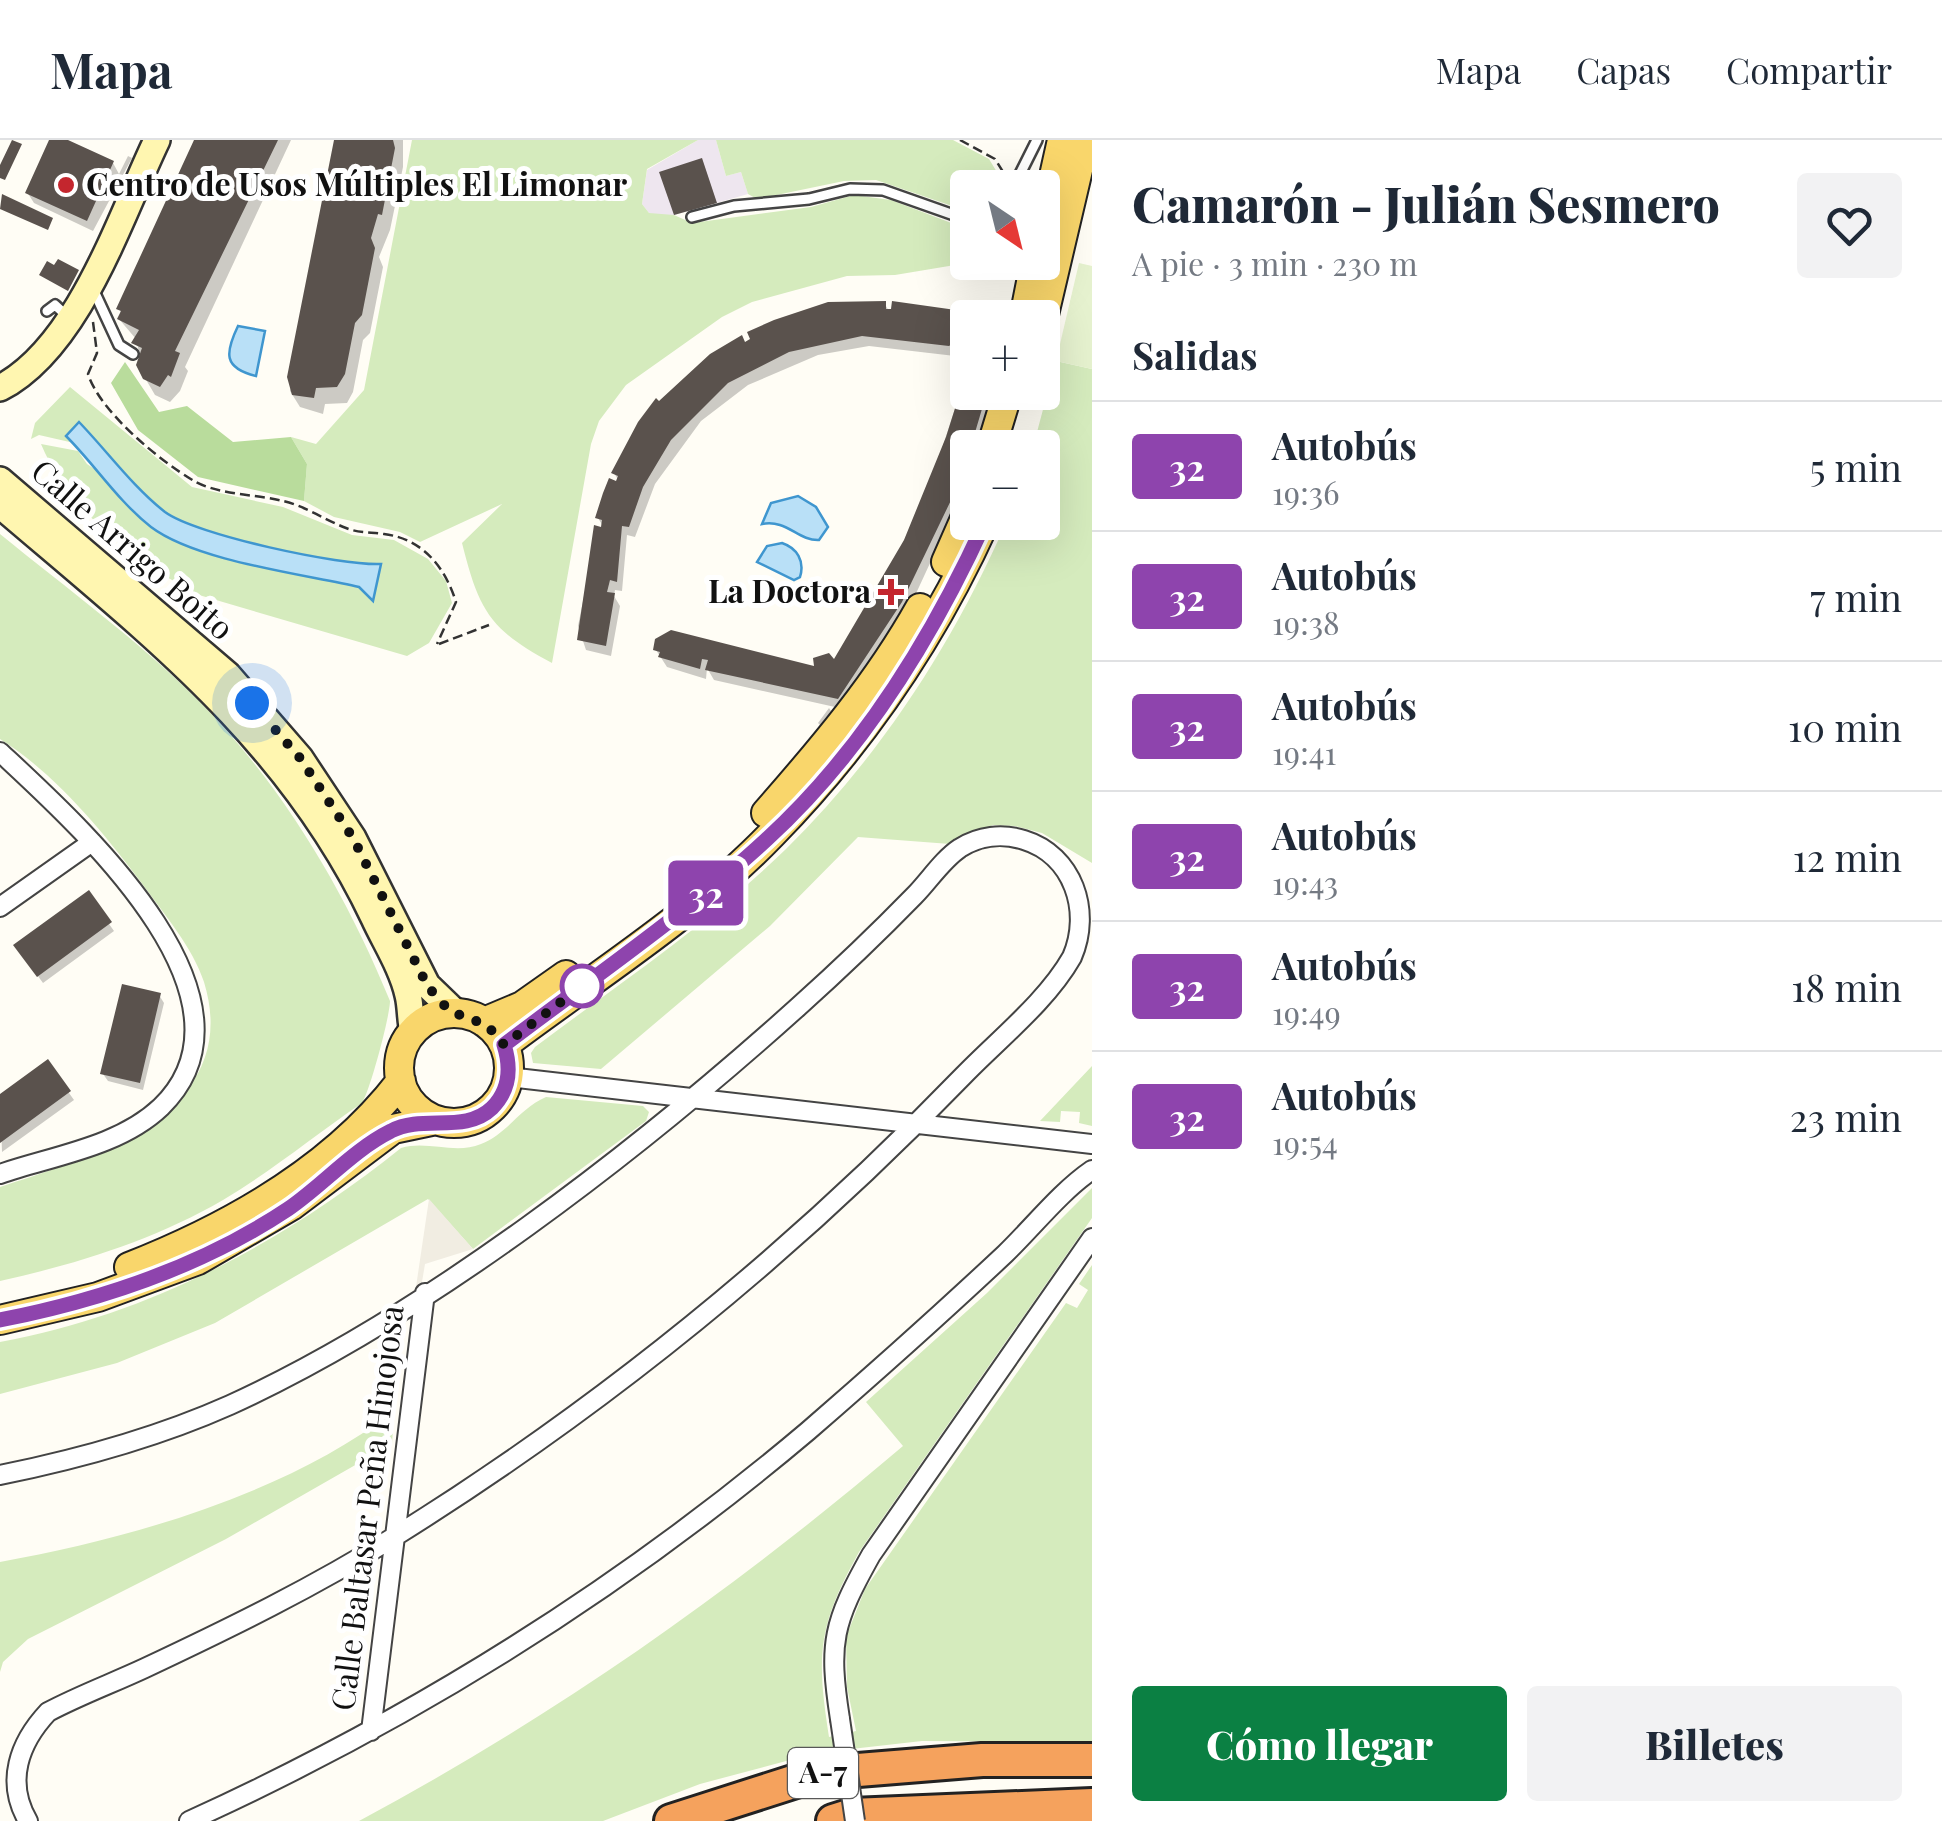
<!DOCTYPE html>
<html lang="es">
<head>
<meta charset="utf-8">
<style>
  body { margin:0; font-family:"Playfair Display",serif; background:#f2f2f3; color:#1f2937; height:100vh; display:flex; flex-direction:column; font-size:38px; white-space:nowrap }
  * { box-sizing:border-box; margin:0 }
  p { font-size:32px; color:#747a83 }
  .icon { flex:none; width:55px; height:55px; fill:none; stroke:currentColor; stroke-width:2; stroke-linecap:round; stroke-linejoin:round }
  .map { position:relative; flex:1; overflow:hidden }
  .drawer { display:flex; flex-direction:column; background:#fff; width:850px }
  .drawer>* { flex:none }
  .badge { padding:0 20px; border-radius:8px; font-size:35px; line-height:65px }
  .needle { width:65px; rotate:145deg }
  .fabs { position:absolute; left:950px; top:30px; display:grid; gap:20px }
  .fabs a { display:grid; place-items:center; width:110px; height:110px; border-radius:10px; background:#fff; box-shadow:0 10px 40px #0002; font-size:50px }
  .you { position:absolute; width:50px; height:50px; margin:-25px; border:8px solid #fff; border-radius:50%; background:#1a73e8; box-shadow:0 0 0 15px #1a73e833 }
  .map>.badge { position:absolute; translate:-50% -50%; box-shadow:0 0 0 5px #fff }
  h2 { padding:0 40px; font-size:38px; line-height:90px }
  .round { display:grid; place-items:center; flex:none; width:105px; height:105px; border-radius:10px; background:#f2f2f3 }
  .headline { display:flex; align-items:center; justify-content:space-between; height:170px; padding:0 40px }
  h1 { font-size:48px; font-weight:800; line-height:75px }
  .action { display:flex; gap:20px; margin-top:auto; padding:20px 40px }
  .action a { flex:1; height:115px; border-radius:10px; background:#0b8043; color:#fff; font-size:40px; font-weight:800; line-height:115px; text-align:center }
  .action a+a { background:#f2f2f3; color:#1f2937 }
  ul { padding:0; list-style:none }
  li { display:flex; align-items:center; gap:30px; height:130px; padding:0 40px; border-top:2px solid #e0e1e3 }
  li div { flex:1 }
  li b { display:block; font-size:38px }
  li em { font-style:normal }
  li .badge { min-width:110px; font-weight:700; text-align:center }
  header { display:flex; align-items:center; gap:60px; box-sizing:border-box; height:140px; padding:0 50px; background:#fff; border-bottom:2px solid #e0e1e3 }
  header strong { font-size:48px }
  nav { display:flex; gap:55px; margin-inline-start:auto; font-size:35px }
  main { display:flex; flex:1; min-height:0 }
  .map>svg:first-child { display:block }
</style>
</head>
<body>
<header>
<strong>Mapa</strong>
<nav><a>Mapa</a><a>Capas</a><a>Compartir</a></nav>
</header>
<main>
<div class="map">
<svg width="1092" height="1681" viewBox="0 0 1092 1681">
  <rect width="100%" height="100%" fill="#fffdf5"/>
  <path fill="#eee6ef" d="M698,0H716L726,36L741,32L748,54L664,78L649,73L642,64L647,30Z"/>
  <path fill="#d5ebbd" d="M412,0H698L647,29L642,64L649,73L674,75L692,83L811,67L854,55L891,60L967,89L968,122L1016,123L1014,127L955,125L895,135L847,136L752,162L722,177L626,245L599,281L591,304L552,523C490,490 479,471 462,403L502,364L420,402L400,392L334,377L304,361L307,324L291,297L316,304L364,250Z
    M716,0H953L989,19L1006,47L968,48L967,71L876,40L844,41L757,59L748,54L741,32L726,36Z
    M1056,221L1092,229V723L1042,693L1015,686L993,685L950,704L858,697L770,786L601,929L533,923L531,913L535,907C620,843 710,783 786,709C882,614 952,505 1006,383L1042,382V308L1033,307Z
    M70,247L192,347L283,367L352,395L394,400L428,419L446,441L452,463L429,503L407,516L199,455C135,422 69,371 41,304L78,311L87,324L225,418L359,447L381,425C332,422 203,401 165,372C133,348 107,311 79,282L74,303L39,295L31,299L35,283Z
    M0,394C66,448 138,500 199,561C283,646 345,751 390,861C390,876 370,951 362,963C315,995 272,1031 223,1060C154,1100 77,1124 0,1141V1047C92,1017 244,973 204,842C193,808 164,774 143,745C104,693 56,634 0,599Z
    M1092,926V986L1079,983L1080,972L1061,971L1060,982L1040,981Z
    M546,957L643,966L649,972L646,981L473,1109L428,1059L215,1183L117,1223L0,1254V1202C151,1174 282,1103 401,1008C428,1000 455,1015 481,1004C507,994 520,968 546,957Z
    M1092,1048V1078L859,1412C818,1486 816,1514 829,1597L856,1591L847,1547L846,1497L865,1449L1066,1163L1077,1168L1088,1150L1079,1144L1092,1125V1602L922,1601L816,1613L700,1644L603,1681H359C555,1576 734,1450 903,1306L866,1262L987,1153Z
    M394,1271L392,1304L226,1399L28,1499L3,1522L0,1532V1422C132,1398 286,1354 394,1271Z"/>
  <path fill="#b9dc9c" d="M125,222L159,272L187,266L233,302L291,297L307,324L304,361L198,337L138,290L111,243Z"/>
  <path fill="#e6f2cf" d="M1079,123L1092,126V229L1056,221Z"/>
  <path fill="#f1ede2" d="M429,1059L473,1109L425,1124L422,1142L416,1147Z"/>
  <path fill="#b9e0f7" stroke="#3f96cf" stroke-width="2.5" d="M238,186L265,191L256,236C223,228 225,213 238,186Z
    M79,282C107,311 133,347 165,372C196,395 341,426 381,424L373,461L359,447C302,434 196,421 151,387C118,361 95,325 66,296Z
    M798,356L816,367L828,387L819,400C798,401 787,379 762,384L771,363Z
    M782,403C797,408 805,421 800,437L794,440L757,422L767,406Z"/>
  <path fill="#0003" d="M52,0H62L113,23L119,34L128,16L132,18L93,91L34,63L27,52Z
    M198,0H291L185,227L188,231L180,251L170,262L155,255L145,238L136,199L119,179L123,158Z
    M337,0H403V27L390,90L379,117L383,127L370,193L363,200L353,252L347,263L325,264L323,274L300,267L290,251Z
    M884,163L889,171H894V164L984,178H968L962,211L955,216L869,206L818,215L748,245L701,281L655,344L635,397L627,395L622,451L615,450L614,456L620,466L611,516L586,510L578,486L585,451L606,391L598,378L619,341L614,333L658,264L744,205Z
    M968,229V252H994L980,308H968V341L907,473L844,569L714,540L707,528L706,539L667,527L656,510L817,529L834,523L880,450L928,351Z
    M829,568L831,571L820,585L818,583Z
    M88,754L114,791L43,843L21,813Z
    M159,855L164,863L143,950L108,941L103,934Z
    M47,922L74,960L2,1012L0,957Z"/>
  <path fill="#5a524d" d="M12,0L22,4L5,40L0,38V25Z
    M49,0H68L114,21L87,81L25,53Z
    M194,0H278L175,211L180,213L171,237L168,235L160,247L143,239L136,225L142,208L131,203L139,190L117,179L121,171L116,169Z
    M334,0H393L395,8L382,75L378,74L371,98L375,108L362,175L355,183L345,234L337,247L316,248L314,258L292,255L287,237Z
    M702,18L717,63L674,75L659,32Z
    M2,54L53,78L48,90L0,69Z
    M58,119L79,130L68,151L39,135L47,121L54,125Z
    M886,161V169H891L892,161L977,173V178H968V222L955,202L949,206L862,196L789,212L728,243L671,300L643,347L629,387L622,386L617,442L610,440L607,452L615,453L606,506L577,500L594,385L601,387L602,380L595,378L603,353L609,338L616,341L618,336L611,333L638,282L656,258L659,261L710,214L742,195L745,202L750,199L747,192L774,180L828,162Z
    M968,227V252H987L971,306L965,304L962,310L968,317L954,354L902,462L838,559L705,530L708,520L702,519L700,529L658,517L660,512L653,510L655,499L671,490L814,526L813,518L829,513L834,519L904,400L946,297Z
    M89,750L112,782L37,837L13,805Z
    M122,844L161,853L140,943L100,934Z
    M48,919L71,951L0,1003V954Z"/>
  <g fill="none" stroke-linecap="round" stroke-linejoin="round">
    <g stroke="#444" stroke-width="14">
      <path id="lane" d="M1013,48L1037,0
        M692,77L734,66L809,59L850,49L883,50L968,80
        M93,149L119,205L133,214
        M47,171L55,165L68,177"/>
    </g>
    <g stroke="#444" stroke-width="22">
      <path id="street" d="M0,612C76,683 273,858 161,967C119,1007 52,1016 0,1034
        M0,767L92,702
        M508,937L1092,1004
        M0,1335C79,1319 156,1298 230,1265C425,1176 638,1011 798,867C837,832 876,795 914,756C929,741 942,720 960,708C979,696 1002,693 1024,700C1073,715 1092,771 1072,817C1047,861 999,899 964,935C794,1111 601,1268 394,1397C314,1447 230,1488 145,1528C113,1543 80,1555 48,1572C19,1603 5,1642 28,1681
        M840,1579C828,1502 833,1483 871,1415L1092,1098
        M371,1591L425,1153
        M189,1681C411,1580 621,1449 808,1291C875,1233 941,1174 1005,1114C1033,1087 1060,1052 1092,1030"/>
    </g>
    <g stroke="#333" stroke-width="30">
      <path id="secondary" d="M0,248C79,207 120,77 157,0
        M0,340L228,535L300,618L353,698L427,845L456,873
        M0,365C147,491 289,598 374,778C385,802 402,828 408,855C411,867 410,880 413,892"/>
    </g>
    <g stroke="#222" stroke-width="32">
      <path id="primary" d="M1042,90L1062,0
        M1024,178L1035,122
        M1042,183L1085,0
        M991,308L1008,252
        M946,422L968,372
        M766,673C823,608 878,543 920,468
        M399 928a55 55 0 1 1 110 0a55 55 0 1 1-110 0Z
        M484,882L522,866L566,835
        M504,905C594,837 694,775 772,694C861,603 932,499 985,382
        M129,1127C231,1087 333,1030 401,941
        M0,1180L98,1157L198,1120L291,1066L393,989L436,980"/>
    </g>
    <g stroke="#222" stroke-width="38">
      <path id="highway" d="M671,1681L821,1633L982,1620H1092
        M833,1681L852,1675L1092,1665"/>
    </g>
    <path stroke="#333" stroke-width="2.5" stroke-dasharray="10 5" stroke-linecap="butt" d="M960,0L995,19L1005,35
      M93,182L97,213L88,234C100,272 160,321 194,341C219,355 255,354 283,361C305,366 325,380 346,388C358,393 371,392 384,394C423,399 445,427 456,462L437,504
      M439,504L489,485"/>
    <use href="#lane" stroke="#fff" stroke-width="9"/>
    <use href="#street" stroke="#fff" stroke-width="18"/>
    <use href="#secondary" stroke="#fff6b0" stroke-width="25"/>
    <use href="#primary" stroke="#f9d66b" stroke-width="28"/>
    <use href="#highway" stroke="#f5a25d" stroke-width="32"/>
    <g stroke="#444" stroke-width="22" stroke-linecap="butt">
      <path id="street-bridge" d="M840,1579L855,1681"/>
    </g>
    <use href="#street-bridge" stroke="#fff" stroke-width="18"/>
  </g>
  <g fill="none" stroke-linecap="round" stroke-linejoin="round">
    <g stroke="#fff" stroke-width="22">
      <path id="line" d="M0,1180C102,1160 201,1127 288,1069C323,1045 353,1010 391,991C423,974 465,994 492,968C510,950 511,927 504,905C592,838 685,775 767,699C861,613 932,498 985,382"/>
    </g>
    <use href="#line" stroke="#8e44ad" stroke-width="15"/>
    <path stroke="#111" stroke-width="10" stroke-dasharray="0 18" d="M252,563L300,618L353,698L427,845C435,855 445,869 457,874C479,882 490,884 504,905L582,846"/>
  </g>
  <g fill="#c4262e" stroke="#fff" stroke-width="4">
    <circle cx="66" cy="45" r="10"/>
    <path d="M886 437h10v10h10v10h-10v10h-10v-10h-10v-10h10z"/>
  </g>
  <circle fill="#fff" stroke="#8e44ad" stroke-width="5" cx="582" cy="846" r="20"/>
  <g text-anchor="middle" stroke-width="10" stroke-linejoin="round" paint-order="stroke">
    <rect fill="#fff" stroke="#585858" stroke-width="2.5" x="788" y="1608" width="70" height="50" rx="8"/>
    <g font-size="30" font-weight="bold" fill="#111">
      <text x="823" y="1643">A-7</text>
    </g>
    <g font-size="32" font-weight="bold" fill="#111" stroke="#fff" text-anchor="start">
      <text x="86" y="56">Centro de Usos Múltiples El Limonar</text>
      <text x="871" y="463" text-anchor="end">La Doctora</text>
    </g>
    <g font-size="32" fill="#111" stroke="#fff">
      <text transform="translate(132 410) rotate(41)" y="11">Calle Arrigo Boito</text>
      <text transform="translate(368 1368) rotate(-83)" y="11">Calle Baltasar Peña Hinojosa</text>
    </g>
  </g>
</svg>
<div class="fabs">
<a><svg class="needle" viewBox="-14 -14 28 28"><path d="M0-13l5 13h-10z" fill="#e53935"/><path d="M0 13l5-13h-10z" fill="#747a83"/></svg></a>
<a>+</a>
<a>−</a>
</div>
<div class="you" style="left:252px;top:563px"></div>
<b class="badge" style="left:706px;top:753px;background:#8e44ad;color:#fff">32</b>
</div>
<section class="drawer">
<div class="headline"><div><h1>Camarón - Julián Sesmero</h1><p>A pie · 3 min · 230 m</p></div><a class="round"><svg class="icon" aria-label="heart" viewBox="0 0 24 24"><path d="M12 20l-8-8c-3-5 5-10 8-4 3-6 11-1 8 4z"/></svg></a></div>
<h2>Salidas</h2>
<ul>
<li><span class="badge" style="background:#8e44ad;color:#fff">32</span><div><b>Autobús</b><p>19:36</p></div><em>5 min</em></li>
<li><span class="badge" style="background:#8e44ad;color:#fff">32</span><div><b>Autobús</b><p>19:38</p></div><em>7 min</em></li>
<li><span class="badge" style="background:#8e44ad;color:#fff">32</span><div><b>Autobús</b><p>19:41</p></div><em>10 min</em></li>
<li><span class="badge" style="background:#8e44ad;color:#fff">32</span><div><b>Autobús</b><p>19:43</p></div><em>12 min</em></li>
<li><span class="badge" style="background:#8e44ad;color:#fff">32</span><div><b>Autobús</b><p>19:49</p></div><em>18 min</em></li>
<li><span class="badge" style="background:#8e44ad;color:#fff">32</span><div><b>Autobús</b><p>19:54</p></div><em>23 min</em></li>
</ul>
<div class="action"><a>Cómo llegar</a><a>Billetes</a></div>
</section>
</main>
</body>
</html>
